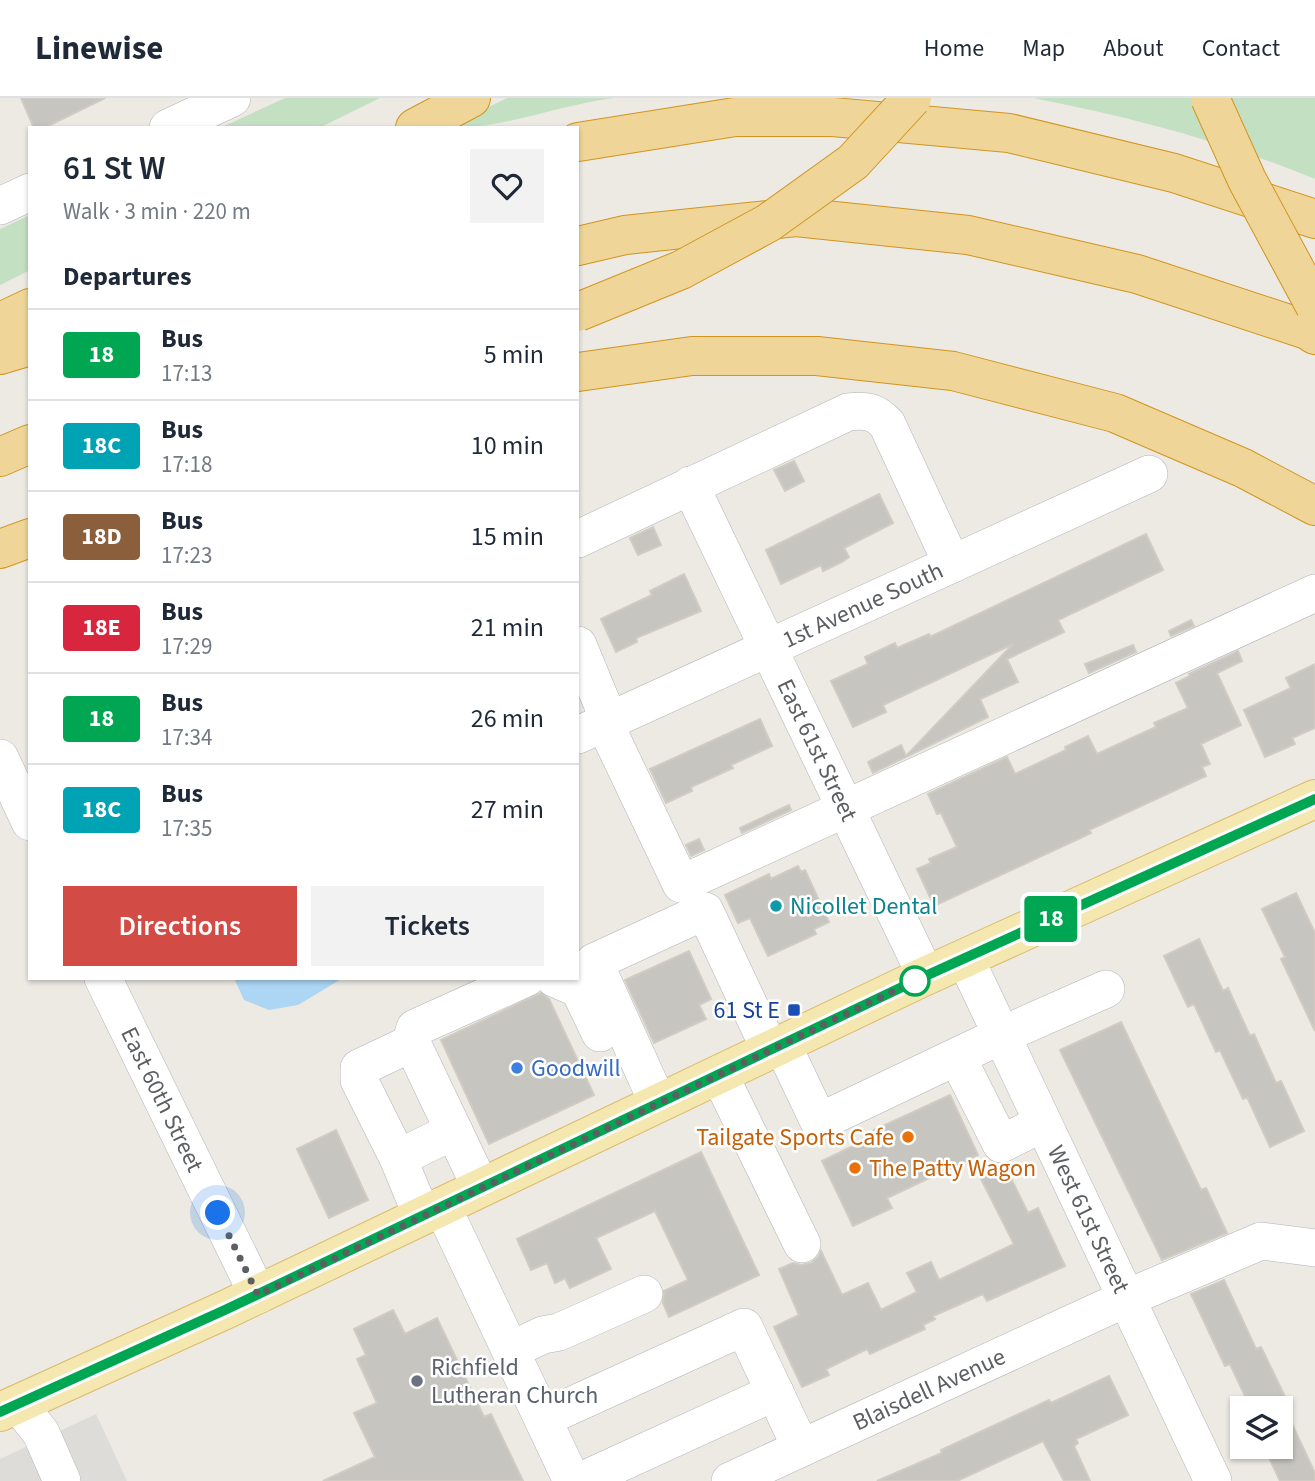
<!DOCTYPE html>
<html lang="en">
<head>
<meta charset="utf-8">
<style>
  body { margin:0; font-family:"Source Sans 3",sans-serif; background:#f2f2f3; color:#1f2937; height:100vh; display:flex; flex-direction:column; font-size:26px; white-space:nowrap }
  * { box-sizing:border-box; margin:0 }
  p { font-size:23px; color:#747a83 }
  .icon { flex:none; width:38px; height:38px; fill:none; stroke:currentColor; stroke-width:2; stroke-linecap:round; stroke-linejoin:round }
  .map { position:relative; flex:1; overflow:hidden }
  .sheet { position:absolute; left:28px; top:28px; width:551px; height:854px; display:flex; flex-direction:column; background:#fff; border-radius:0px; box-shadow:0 2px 5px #0004 }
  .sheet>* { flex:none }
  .badge { padding:0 14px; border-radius:5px; font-size:24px; line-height:46px }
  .tools { position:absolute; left:1230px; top:1298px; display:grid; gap:14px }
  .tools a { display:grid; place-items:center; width:63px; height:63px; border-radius:0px; background:#fff; box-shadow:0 2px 5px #0004; font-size:35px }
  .you { position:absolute; width:35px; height:35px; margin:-18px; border:5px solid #fff; border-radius:50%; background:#1a73e8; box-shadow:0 0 0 10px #1a73e833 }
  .map>.badge { position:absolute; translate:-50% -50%; box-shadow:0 0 0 4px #fff }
  h2 { padding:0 35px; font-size:26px; line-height:63px }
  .round { display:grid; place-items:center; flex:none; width:74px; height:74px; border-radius:0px; background:#f2f2f3 }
  .overview { display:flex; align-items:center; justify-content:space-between; height:119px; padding:0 35px }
  h1 { font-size:33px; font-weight:600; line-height:52px }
  .cta { display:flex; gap:14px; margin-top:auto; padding:14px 35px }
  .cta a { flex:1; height:80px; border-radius:0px; background:#d24b44; color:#fff; font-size:28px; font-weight:600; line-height:80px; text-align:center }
  .cta a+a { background:#f2f2f3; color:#1f2937 }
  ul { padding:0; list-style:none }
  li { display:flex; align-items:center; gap:21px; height:91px; padding:0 35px; border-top:2px solid #e0e1e3 }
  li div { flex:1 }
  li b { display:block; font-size:26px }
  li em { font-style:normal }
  li .badge { min-width:77px; font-weight:700; text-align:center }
  header { display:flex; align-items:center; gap:42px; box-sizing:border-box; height:98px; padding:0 35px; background:#fff; border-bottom:2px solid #e0e1e3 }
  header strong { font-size:33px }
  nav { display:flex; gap:38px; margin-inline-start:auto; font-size:24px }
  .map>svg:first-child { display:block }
</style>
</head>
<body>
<header>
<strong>Linewise</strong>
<nav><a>Home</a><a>Map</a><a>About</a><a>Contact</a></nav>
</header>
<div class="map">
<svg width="1315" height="1383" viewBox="0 0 1315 1383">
  <rect width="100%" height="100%" fill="#eceae3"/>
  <path fill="#dedcd8" d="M96,1316L127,1383H0V1361Z"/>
  <path fill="#c4e0c3" d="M285,0H380L319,30H220Z
    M507,0H614C559,7 506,30 451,30L450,28Z
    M1033,0H1315V81C1223,43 1130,19 1033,0Z
    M30,117V172L0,187V131Z"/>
  <path fill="#acd6f3" d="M234,880H343L298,907L269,912L244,902Z"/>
  <path fill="#c7c5c0" stroke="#d0cbc3" stroke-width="2" d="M21,0H105L44,30H34Z
    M794,363L804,383L785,393L774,372Z
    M879,396L893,425L844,450L849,459L842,464L823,473L821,467L781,486L766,452Z
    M653,429L661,447L638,457L630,440Z
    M1146,436L1163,472L1058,522L1064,534L1007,561L1018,584L980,601L988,619L873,675L868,664L901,647L906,658L1013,546L883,607L886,614L853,629L831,583L868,566L865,559L895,545L897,550L929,536L930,539Z
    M684,476L701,513L636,540L637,544L616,554L601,521L652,497L650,493Z
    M1191,522L1194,528L1171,538L1169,533Z
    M1133,547L1136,554L1089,575L1085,566Z
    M1238,553L1242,563L1217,575L1241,627L1201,646L1210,666L1202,669L1206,678L1089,732L1091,735L934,808L917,771L931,765L929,761L957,749L941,715L937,716L928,696L1007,659L1015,676L1066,652L1065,649L1088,638L1097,656L1156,629L1154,625L1188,610L1176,585L1190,578L1189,576Z
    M1315,566V630L1292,640L1295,646L1265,659L1244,612L1291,590L1286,580Z
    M760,621L772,648L731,667L733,670L691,689L692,693L666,705L650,671Z
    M789,707L791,712L742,735L740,730Z
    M699,741L704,752L691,758L686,747Z
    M798,768L801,774L805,772L829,824L814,831L816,836L768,858L750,820L738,825L725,797L769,776L771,781Z
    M1296,795L1315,835V933L1281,861L1285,859L1262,811Z
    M1199,841L1223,893L1228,890L1250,938L1254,936L1276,985L1281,983L1304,1033L1270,1049L1247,999L1243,1001L1220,952L1216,954L1194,906L1188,909L1164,858Z
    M689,853L711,901L699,907L706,921L654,945L625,882Z
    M541,895L549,901L594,997L489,1046L441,942Z
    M1121,924L1201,1092L1206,1090L1227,1135L1162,1162L1060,952Z
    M950,997L978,1057L887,1100L892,1110L853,1128L822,1063L876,1037L874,1032Z
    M336,1032L368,1102L329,1120L297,1051Z
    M701,1054L759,1177L669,1219L663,1205L664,1193L688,1182L655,1113L596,1140L611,1171L570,1190L565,1180L555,1185L547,1165L531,1172L517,1141Z
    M1004,1066L1028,1115L1038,1110L1065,1168L987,1203L983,1196L933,1218L935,1221L923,1227L925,1231L870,1256L867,1251L826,1271L829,1277L802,1289L774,1229L799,1217L779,1171L793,1165L801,1167L811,1165L819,1158L821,1153L842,1197L868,1185L881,1212L917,1194L907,1175L931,1164L939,1182L1014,1146L979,1077Z
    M1224,1182L1256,1251L1261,1249L1291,1311H1285L1315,1375V1383H1280L1264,1349H1281V1311H1251L1230,1266L1225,1268L1191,1196Z
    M393,1212L405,1236L437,1220L484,1319L491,1316L523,1383H323L375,1359L354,1315L377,1305L357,1261L366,1257L354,1231Z
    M1109,1278L1128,1317L1076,1341L1078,1345L1074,1348L1090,1383H1064L1043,1343L957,1383H877L942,1355L941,1352L1049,1302L1051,1305Z"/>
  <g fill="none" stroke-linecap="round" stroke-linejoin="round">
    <g stroke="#b1b4b7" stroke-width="38">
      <g id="minor">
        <path d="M168,30L232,0"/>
        <path d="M0,108L30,94"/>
        <path id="s1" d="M690,387L926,878"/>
        <path d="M578,441L848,314C866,312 875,313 887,326L952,466"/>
        <path d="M578,547L604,610L611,639L681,786L1315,495"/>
        <path id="s2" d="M578,637L1149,376"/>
        <path d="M0,660L30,724"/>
        <path id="s3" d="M965,860L1213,1383"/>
        <path id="s4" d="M103,880L258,1197"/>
        <path d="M554,880L579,891L600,935"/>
        <path d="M412,945L359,970V982L398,1060L422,1118"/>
        <path d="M782,946L819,1024L1002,937L1106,891"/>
        <path d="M957,959L1001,1046L1043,1025"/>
        <path d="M719,976L802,1146"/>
        <path d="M658,1005L594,864L705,813L770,952"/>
        <path d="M398,1060L454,1033"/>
        <path d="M481,1090L411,943L415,930L526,880"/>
        <path d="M442,1108L572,1383"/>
        <path d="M511,1252L543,1237L559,1234L644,1196"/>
        <path d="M18,1306L41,1335L62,1383"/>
        <path d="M544,1320L744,1229L801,1350"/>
        <path d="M581,1383L775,1294"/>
        <path id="s5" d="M730,1383L1127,1200L1261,1143L1315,1150"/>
      </g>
    </g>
    <g stroke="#deba6a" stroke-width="40">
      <path id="major" d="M0,1314L227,1211L921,880L1315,701"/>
    </g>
    <g stroke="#d2941e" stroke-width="40">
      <path id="highway" d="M415,30L471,0
        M578,44L735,19H833L1009,35L1174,75L1315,121
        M578,148L625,137L796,119L968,137L1137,176L1307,232L1315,237
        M0,229L9,220L30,210
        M0,257L30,248
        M578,274L692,258H817L953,273L1115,315L1243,370L1315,408
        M0,359L30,346
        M0,451L30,440"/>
    </g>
    <use href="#minor" stroke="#fff" stroke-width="37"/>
    <use href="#major" stroke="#f4e7b0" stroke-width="38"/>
    <use href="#highway" stroke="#efd698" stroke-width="38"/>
    <g stroke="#d2941e" stroke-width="40" stroke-linecap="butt">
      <path id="highway-bridge" d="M1210,0L1247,82L1315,208
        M578,214L681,172L768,125L853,64L912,0"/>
    </g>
    <use href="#highway-bridge" stroke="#efd698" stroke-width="38"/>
  </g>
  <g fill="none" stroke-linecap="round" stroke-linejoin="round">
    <g stroke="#fff" stroke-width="16">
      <path id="line" d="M0,1314L227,1211L921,880L1315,701"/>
    </g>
    <use href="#line" stroke="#00a651" stroke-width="10"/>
    <path stroke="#5c5f62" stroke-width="7" stroke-dasharray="0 12.6" d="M218,1115L258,1197L921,880L915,883"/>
  </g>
  <circle fill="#0f9aa8" stroke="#fff" stroke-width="2.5" cx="776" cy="808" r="7"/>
  <circle fill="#fff" stroke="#00a651" stroke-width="3.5" cx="915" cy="883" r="14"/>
  <rect fill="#1a4fb4" stroke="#fff" stroke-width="2.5" x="787" y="905" width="14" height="14" rx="3.5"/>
  <circle fill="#3f7fe0" stroke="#fff" stroke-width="2.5" cx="517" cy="970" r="7"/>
  <g fill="#e8710a" stroke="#fff" stroke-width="2.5">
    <circle cx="908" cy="1039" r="7"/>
    <circle cx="855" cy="1070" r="7"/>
  </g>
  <circle fill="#6b7280" stroke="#fff" stroke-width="2.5" cx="417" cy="1283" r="7"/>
  <g text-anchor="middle" stroke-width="5" stroke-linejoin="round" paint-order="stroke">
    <g font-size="24" fill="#5c5f62" stroke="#fff">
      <text dy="8" stroke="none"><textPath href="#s2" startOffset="313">1st Avenue South</textPath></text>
      <text dy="8" stroke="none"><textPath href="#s1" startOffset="294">East 61st Street</textPath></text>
      <text dy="8" stroke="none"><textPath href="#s4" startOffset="135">East 60th Street</textPath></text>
      <text dy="8" stroke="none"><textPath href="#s3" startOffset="289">West 61st Street</textPath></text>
      <text dy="8" stroke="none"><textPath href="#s5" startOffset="219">Blaisdell Avenue</textPath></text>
    </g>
    <g font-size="24" fill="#0d838f" stroke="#fff" text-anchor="start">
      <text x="790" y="816">Nicollet Dental</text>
    </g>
    <g font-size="24" fill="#164399" stroke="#fff" text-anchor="end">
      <text x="780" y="920">61 St E</text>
    </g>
    <g font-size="24" fill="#366cbe" stroke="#fff" text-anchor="start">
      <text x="531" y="978">Goodwill</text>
    </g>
    <g font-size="24" fill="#c56008" stroke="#fff" text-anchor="end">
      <text x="894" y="1047">Tailgate Sports Cafe</text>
      <text x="869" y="1078" text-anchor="start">The Patty Wagon</text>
    </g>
    <g font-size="24" fill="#5b616d" stroke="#fff" text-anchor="start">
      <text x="431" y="1277">Richfield<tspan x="431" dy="28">Lutheran Church</tspan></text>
    </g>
  </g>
</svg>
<div class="tools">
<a><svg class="icon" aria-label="layers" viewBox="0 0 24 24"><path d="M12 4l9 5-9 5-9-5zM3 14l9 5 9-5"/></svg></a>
</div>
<div class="you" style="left:218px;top:1115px"></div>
<b class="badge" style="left:1051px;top:821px;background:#00a651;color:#fff">18</b>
<section class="sheet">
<div class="overview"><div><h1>61 St W</h1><p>Walk · 3 min · 220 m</p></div><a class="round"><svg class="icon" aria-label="heart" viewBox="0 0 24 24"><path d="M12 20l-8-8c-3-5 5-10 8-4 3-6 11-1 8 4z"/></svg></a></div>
<h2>Departures</h2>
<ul>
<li><span class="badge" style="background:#00a651;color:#fff">18</span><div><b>Bus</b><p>17:13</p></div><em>5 min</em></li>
<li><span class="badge" style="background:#00a3b4;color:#fff">18C</span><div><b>Bus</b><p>17:18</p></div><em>10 min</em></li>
<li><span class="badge" style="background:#8b5e3c;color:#fff">18D</span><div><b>Bus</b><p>17:23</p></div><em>15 min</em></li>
<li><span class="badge" style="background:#d7263d;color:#fff">18E</span><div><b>Bus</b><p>17:29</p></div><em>21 min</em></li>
<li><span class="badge" style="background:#00a651;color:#fff">18</span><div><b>Bus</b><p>17:34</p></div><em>26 min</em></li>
<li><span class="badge" style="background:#00a3b4;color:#fff">18C</span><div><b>Bus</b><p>17:35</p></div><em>27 min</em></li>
</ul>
<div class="cta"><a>Directions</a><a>Tickets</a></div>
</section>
</div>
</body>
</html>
